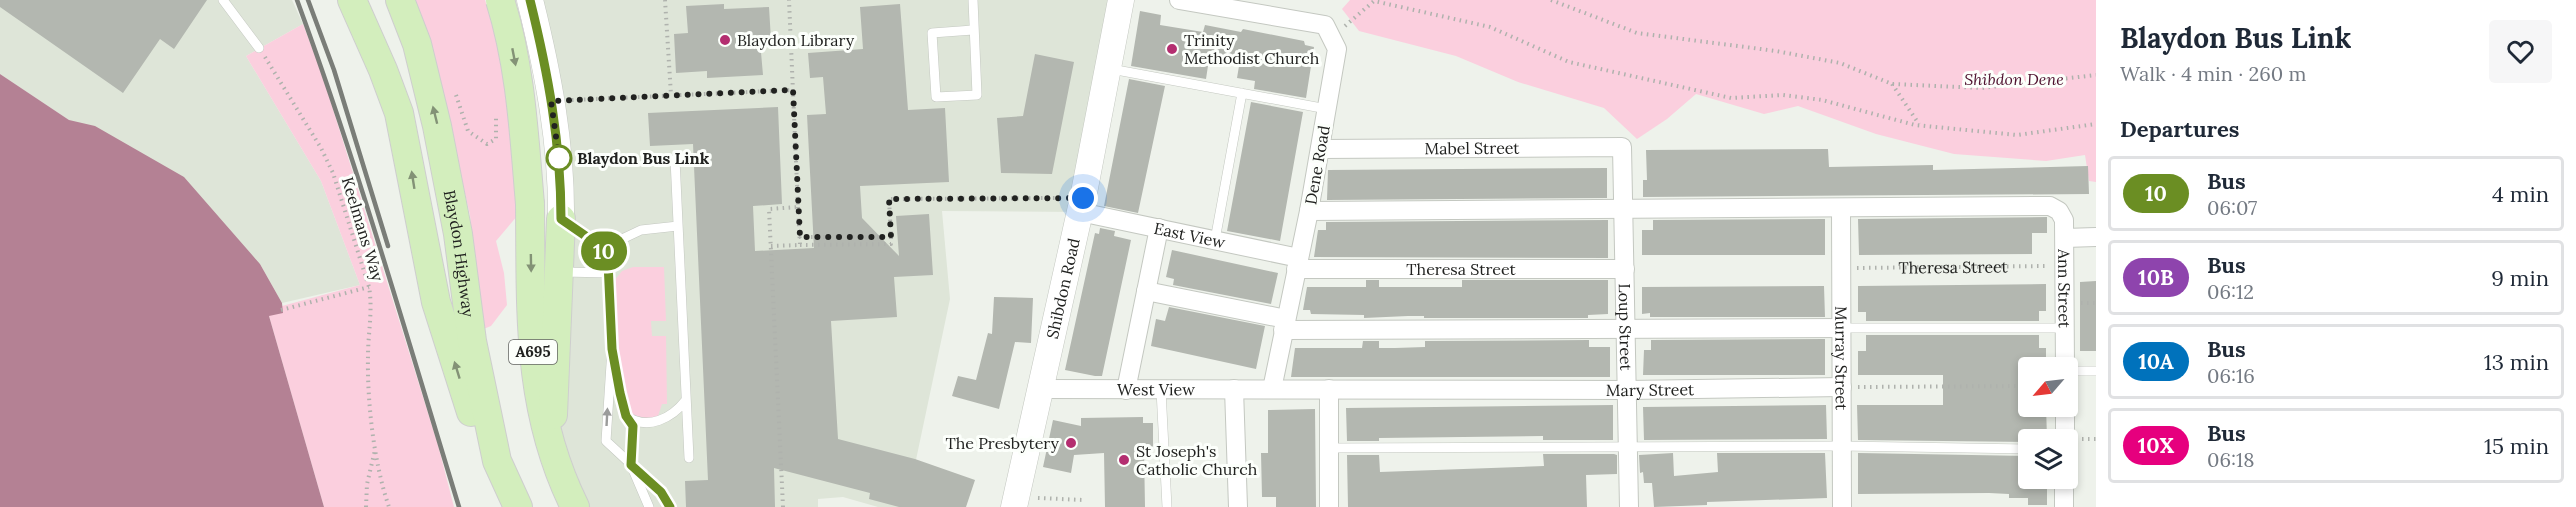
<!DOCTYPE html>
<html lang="en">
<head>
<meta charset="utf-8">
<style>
  body { margin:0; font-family:Lora,serif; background:#f6f6f7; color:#1f2937; height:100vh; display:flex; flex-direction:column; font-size:22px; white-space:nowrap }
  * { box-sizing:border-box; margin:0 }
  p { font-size:20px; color:#747a83 }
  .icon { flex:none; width:33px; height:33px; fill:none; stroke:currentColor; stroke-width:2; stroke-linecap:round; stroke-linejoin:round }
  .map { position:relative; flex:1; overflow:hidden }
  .drawer { display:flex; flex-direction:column; background:#fff; width:480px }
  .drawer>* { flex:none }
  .badge { padding:0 12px; border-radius:20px; font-size:21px; line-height:39px }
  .needle { width:39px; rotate:242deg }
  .fabs { position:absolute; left:2018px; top:357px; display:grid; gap:12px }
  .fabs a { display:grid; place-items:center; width:60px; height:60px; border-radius:6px; background:#fff; box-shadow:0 3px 9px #0003; font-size:30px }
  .you { position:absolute; width:30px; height:30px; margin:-15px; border:4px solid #fff; border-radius:50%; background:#1a73e8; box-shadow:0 0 0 9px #1a73e833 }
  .map>.badge { position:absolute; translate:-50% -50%; box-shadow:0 0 0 3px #fff }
  h2 { padding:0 24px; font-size:22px; line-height:54px }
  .round { display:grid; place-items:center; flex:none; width:63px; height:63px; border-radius:6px; background:#f6f6f7 }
  .headline { display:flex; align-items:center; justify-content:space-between; height:102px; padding:0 24px }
  h1 { font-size:28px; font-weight:800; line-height:45px }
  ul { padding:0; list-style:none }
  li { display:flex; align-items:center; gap:18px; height:75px; margin:0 12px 9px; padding:0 12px; border:3px solid #e0e1e3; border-radius:6px }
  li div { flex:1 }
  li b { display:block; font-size:22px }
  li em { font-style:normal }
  li .badge { min-width:66px; font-weight:700; text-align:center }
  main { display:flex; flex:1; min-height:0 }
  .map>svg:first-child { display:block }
</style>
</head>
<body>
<main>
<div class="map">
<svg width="2096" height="507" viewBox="0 0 2096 507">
  <rect width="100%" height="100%" fill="#eef2eb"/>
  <path fill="#dee5d8" d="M0,0H292L303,24L246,56L321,181L360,285L282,303L260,264L69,120L0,74Z
    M530,0H1121L1080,212L942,211L950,299L906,507H878L843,497L818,499V507H579L549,444L561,219Z"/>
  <path fill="#fbcfde" d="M413,0H485L498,46L509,105L518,215L496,241L504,273L507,305L491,326L481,330L470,215L434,60Z
    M1350,0H2096V182L2089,181L2085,155L2046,161L1954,154L1876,134L1798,106L1764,114L1696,94L1667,119L1637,139L1604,108L1518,82L1456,56L1359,31L1342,9Z
    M303,24L322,74L438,445L454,507H324L269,316L282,306L360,285L321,181L246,56Z
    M633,267H664L666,321H651L652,336H666L667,404H662L656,422L632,420L620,393L610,286L622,271Z"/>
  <path fill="#b48194" d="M0,74L69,120L95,126L184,177L260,264L282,303L283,313L269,316L324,507H0Z"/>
  <path fill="#b3b7b0" d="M0,0H207L174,49L160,39L123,93L0,7Z
    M724,4V9L769,7L771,40L760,41L763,75L707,78V71L676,73L674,34L688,33L686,6Z
    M900,4L908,110L945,108L949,182L860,186L862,218L899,256L896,216L929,214L933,275L894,277L897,317L831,321L838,439L915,459L975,480L966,507H899L869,499L870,493L774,468L775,507H686L685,481L708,480L693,144L650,146L648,113L778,107L782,204L753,206L755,251L814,248L807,115L826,114L823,77L810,78L808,53L863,49L860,7Z
    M1140,11L1161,15L1160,25L1203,32L1205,25L1241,32L1243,29L1304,41L1305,45L1314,47L1306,98L1254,89L1255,81L1237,78L1239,66L1209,59L1206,79L1131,66Z
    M1035,54L1074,62L1052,174L1001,173L997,118L1023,116Z
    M1129,79L1165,86L1138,213L1104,206Z
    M1251,102L1303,112L1280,241L1227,231Z
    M1828,149L1829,167L1933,165V170L2088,166L2089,194L1643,197V180H1647L1646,150Z
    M1607,168V198L1327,200L1328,170Z
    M2047,217V233H2032V254L1859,255L1858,219Z
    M1825,219V255H1642V230H1653V220Z
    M1608,220V258L1314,257L1318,230H1326V222Z
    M1100,228L1115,231L1114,236L1131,240L1102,376H1095L1065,370L1095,233L1099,234Z
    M1172,250L1278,273L1271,304L1173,285L1174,279L1166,277Z
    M1366,280H1379V287H1462V280H1608V314L1588,315V318H1424V316H1408L1364,318V315L1311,314L1310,310H1303L1307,287H1366Z
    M2096,281V351H2080V282Z
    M2046,284V311H2039V321H1866V312H1858V286Z
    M1824,286L1825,317H1650V313L1642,314V287Z
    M994,297L1033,298L1031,343L1015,342L999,409L952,396L958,376L976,380L988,333L992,334Z
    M1169,307L1265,326L1256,369L1151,346L1156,319L1165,321Z
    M1866,335H2039V348H2046V368H2028V406H2046L2047,438H2031L2028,442L1858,440L1857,405H1943V375H1858V351H1866Z
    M1825,339V375H1643L1644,350H1651V340Z
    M1589,340V347H1610V377H1291L1295,348H1362L1363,341H1379V348H1395L1425,347V341Z
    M1613,405V440H1543V436L1379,438V441H1347L1346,408Z
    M1826,405L1827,439H1824L1644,440L1643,407Z
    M1315,409L1316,507H1276V497H1262L1261,453H1268V410Z
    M1143,417V423H1153V450H1144L1145,507H1105L1104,453L1074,455L1071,473L1043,467L1053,420L1081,426V418Z
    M1673,453L1674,476L1718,472L1717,453H1825L1827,498L1707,502V505L1654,507L1652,483H1644L1643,472L1640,473L1639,455Z
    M1858,453L2028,456V478H2047V505H2028V498H2009V494L1989,493L1858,494Z
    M1543,454H1614L1617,455V474L1586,475L1587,507H1348L1347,455H1379L1380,472L1544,466Z"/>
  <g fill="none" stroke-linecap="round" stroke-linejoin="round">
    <g stroke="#c4c8c1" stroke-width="10">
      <path id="lane" d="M223,0L259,48
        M973,0L977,95L936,97L932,33L973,30
        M1111,69L1327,109
        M675,159L689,458
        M564,221L603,248L608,262L612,349L606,441L661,492L670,507
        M1215,240L1242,93
        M603,248L641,230L678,226
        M563,272L609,273
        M1842,328H2065
        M614,363L626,416L633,426L631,465L649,507
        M2067,371H2096
        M1161,390L1167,507
        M626,416C648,431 672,418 686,400
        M1329,448L1842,446L2028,449"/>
    </g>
    <g stroke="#c4c8c1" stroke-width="20">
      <g id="street">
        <path d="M1179,0L1325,25L1337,49L1309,211L1272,389"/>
        <path id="s2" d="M1320,149L1622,147L1629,507"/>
        <path id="s3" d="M1841,208L1842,507"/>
        <path id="s4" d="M1309,211L2050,206L2059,211L2064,220L2065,368"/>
        <path id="s5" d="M1080,212L1299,258"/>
        <path d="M2065,238L2096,237"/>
        <path id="s6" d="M1296,269H1625"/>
        <path d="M1146,291L1286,319"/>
        <path d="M1283,330L1842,328"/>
        <path id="s7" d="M1040,389L1628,390L1842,387"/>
        <path d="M1234,389L1238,507"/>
        <path d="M1329,389V507"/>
        <path d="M1126,390L1159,228"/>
        <path d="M2065,406V440"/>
        <path d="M2064,507V478"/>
      </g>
    </g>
    <g stroke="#c4c8c1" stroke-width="27">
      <g id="secondary">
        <path d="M530,0C548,72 562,145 561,219"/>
        <path id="s8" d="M1014,507L1083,198L1121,0"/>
      </g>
    </g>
    <g stroke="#cecece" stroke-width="30">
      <g id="primary">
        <path d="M352,0L383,70L399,113L436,302L471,412"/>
        <path id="s9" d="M400,0L417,44L437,126L458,234L472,341L497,461L518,507"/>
        <path d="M530,204C531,310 526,409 575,507"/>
        <path d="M553,415L561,219"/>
      </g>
    </g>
    <g stroke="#afb2ad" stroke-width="4" stroke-dasharray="1.5 4.5" stroke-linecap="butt">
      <path d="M665,0L671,95"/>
      <path d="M1551,0L1637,33L1776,51L1840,63L1892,84L1982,88L2096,75"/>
      <path d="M1345,26L1374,1L1490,27L1569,62L1731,98L1783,95L1822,100L1915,125L2017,135L2096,124"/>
      <path d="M265,57L321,148L333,173L369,287C373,310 368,333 368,356C367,402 374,464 389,507"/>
      <path d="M1892,84L1919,124"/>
      <path d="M456,95L468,131L487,144L496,139V116"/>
      <path d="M572,100L793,90"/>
      <path d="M799,237H891L889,199L1062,198"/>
      <path d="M800,245L891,244V237"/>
      <path d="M771,246L800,245L798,207"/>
      <path id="s1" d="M1857,268L2048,266"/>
      <path d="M2081,303H2096"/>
      <path d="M281,310L369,287"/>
      <path d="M1858,387L2028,386"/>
      <path d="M2082,439H2096"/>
      <path d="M1038,498L1083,500"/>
      <path d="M366,507L367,484L375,450"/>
      <path d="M783,507L769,209L798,207L789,0"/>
    </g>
    <use href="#lane" stroke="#fff" stroke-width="9"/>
    <use href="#street" stroke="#fff" stroke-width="18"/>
    <use href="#secondary" stroke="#fff" stroke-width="26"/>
    <use href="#primary" stroke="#d3eebd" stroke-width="28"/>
    <path stroke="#7a7d78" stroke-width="4.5" d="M297,0C358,166 407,337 459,507
      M308,0L334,70L388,246"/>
    <g stroke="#cecece" stroke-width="30" stroke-linecap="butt">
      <path id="primary-bridge" d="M500,0C521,67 524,135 530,204"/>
    </g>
    <use href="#primary-bridge" stroke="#d3eebd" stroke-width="28"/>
  </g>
  <defs><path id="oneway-solid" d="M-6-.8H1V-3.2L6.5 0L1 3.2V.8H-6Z" transform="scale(1.5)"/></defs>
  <g fill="#839276">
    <use href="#oneway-solid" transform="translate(514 57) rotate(79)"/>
    <use href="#oneway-solid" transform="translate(435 115) rotate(-104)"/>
    <use href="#oneway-solid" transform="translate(413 180) rotate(-99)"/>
    <use href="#oneway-solid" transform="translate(531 263) rotate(89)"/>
    <use href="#oneway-solid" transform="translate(457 370) rotate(-107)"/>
  </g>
  <use fill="#9b9c9b" href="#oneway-solid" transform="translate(607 417) rotate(-87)"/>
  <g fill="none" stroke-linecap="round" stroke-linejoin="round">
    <g stroke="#fff" stroke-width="14">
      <path id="line" d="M530,0C548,73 561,143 561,219L603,248L608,262L612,349L620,393L626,416L633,426L631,465L661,492L670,507"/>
    </g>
    <use href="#line" stroke="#6b8e23" stroke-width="9"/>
    <path stroke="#212220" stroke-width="6" stroke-dasharray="0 10.8" d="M559,158L551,101L793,90L800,237H891L889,199L1083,198"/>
  </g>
  <g fill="#b42e70" stroke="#fcfffb" stroke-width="2">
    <circle cx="725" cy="40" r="6"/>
    <circle cx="1172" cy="49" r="6"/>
    <circle cx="1071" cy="443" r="6"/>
    <circle cx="1124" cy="460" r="6"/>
  </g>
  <circle fill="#fff" stroke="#6b8e23" stroke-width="3" cx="559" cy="158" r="12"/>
  <g text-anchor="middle" stroke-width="6" stroke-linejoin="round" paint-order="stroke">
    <rect fill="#fcfffb" stroke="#636462" stroke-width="1.5" x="509" y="340" width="48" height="24" rx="4.5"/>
    <g font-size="15" font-weight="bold" fill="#212220">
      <text x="533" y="357">A695</text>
    </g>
    <g font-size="16" fill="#212220" stroke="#fcfffb" text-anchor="start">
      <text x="737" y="46">Blaydon Library</text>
      <text x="1184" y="46">Trinity<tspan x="1184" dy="18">Methodist Church</tspan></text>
      <text x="1059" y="449" text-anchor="end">The Presbytery</text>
      <text x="1136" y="457">St Joseph's<tspan x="1136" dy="18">Catholic Church</tspan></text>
    </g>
    <g font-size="16" font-style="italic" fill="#4e102e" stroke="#fcfffb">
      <text x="2014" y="85">Shibdon Dene</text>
    </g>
    <g font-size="16" fill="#212220" stroke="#fcfffb">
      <text dy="6" stroke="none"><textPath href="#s2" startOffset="152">Mabel Street</textPath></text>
      <text transform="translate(1317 165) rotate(-80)" y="6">Dene Road</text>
      <text transform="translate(363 229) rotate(73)" y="6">Keelmans Way</text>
      <text dy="6" stroke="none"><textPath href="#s5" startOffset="112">East View</textPath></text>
      <text dy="6" stroke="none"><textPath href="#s9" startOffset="261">Blaydon Highway</textPath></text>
      <text dy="6" stroke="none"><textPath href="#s1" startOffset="96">Theresa Street</textPath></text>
      <text dy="6" stroke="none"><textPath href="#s6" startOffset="165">Theresa Street</textPath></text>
      <text dy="6" stroke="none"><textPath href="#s4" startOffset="830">Ann Street</textPath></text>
      <text dy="6" stroke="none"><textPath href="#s8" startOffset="224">Shibdon Road</textPath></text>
      <text dy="6" stroke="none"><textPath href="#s2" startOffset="482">Loup Street</textPath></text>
      <text dy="6" stroke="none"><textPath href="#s3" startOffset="150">Murray Street</textPath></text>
      <text dy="6" stroke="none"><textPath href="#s7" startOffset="116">West View</textPath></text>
      <text dy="6" stroke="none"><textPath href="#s7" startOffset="610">Mary Street</textPath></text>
    </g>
    <g font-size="16" font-weight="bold" fill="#212220" stroke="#fcfffb" text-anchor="start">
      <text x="577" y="164">Blaydon Bus Link</text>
    </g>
  </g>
</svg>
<div class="fabs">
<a><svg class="needle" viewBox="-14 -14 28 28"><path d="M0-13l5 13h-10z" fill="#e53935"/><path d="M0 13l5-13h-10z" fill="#747a83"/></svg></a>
<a><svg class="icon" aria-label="layers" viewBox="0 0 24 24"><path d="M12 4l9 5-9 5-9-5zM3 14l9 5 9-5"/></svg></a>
</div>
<div class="you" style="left:1083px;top:198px"></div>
<b class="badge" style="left:604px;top:251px;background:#6b8e23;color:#fff">10</b>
</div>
<section class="drawer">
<div class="headline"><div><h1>Blaydon Bus Link</h1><p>Walk · 4 min · 260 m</p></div><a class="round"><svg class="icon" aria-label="heart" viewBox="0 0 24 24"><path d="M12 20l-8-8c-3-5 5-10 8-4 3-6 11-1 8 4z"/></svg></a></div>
<h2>Departures</h2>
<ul>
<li><span class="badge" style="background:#6b8e23;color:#fff">10</span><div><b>Bus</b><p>06:07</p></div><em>4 min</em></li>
<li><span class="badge" style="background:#8e44ad;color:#fff">10B</span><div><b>Bus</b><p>06:12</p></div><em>9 min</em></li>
<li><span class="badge" style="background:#0072bc;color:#fff">10A</span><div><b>Bus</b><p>06:16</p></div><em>13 min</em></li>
<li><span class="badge" style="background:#e6007e;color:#fff">10X</span><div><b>Bus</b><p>06:18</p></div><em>15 min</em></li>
</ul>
</section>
</main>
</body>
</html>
